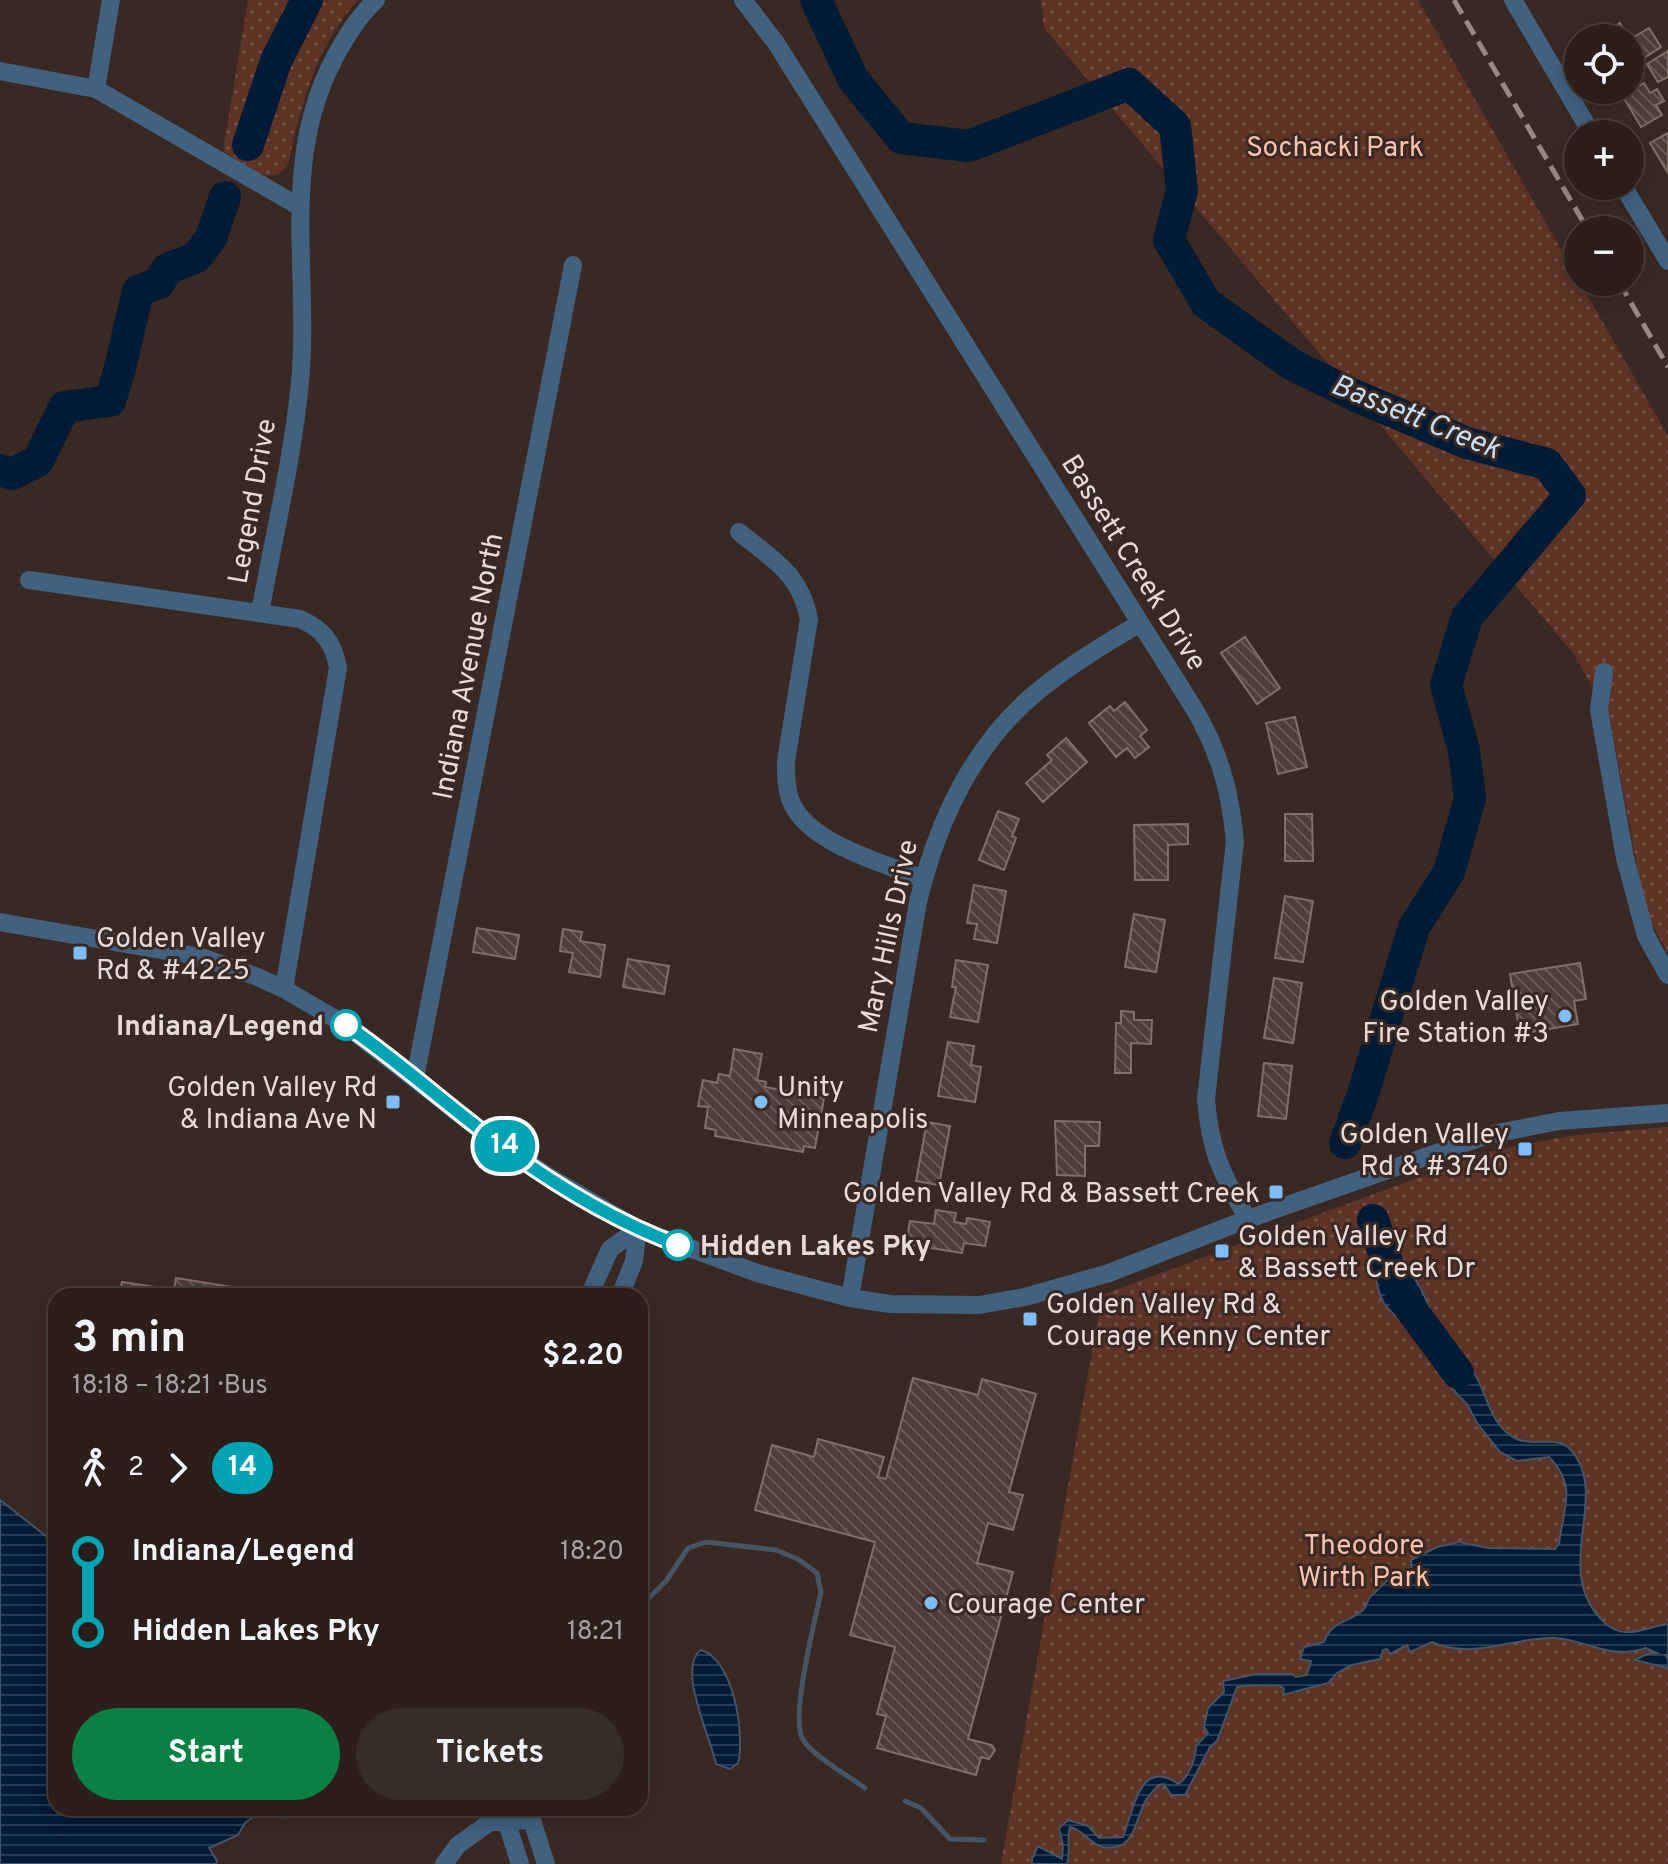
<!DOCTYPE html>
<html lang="en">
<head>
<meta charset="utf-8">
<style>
  body { margin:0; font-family:Overpass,sans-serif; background:#382c27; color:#f1f3f6; height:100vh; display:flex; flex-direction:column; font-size:30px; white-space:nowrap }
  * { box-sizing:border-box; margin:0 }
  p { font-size:26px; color:#a6a2a2 }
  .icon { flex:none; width:44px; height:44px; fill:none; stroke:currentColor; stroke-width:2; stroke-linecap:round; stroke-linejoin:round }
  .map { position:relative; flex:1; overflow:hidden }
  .sheet { position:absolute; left:48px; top:1288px; width:600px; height:528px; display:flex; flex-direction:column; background:#2c1f1a; border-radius:24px; box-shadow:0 4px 20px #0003,0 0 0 2px #483d39 }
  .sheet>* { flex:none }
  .badge { padding:0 16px; border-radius:26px; font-size:28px; line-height:52px }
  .controls { position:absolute; left:1564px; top:24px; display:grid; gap:16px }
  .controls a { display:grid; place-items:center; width:80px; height:80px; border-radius:50%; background:#2c1f1a; box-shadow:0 4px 20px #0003,0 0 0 2px #483d39; font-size:40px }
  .map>.badge { position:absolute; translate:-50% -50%; box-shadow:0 0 0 4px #fff }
  .legs { display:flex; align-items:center; gap:12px; height:88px; padding:0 24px; font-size:26px }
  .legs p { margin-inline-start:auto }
  .overview { display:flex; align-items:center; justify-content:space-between; height:136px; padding:0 24px }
  h1 { font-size:44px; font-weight:700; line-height:60px }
  .action { display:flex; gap:16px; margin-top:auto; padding:16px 24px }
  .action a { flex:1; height:92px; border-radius:48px; background:#0b8043; color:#fff; font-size:32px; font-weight:700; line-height:92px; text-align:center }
  .action a+a { background:#382c27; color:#f1f3f6 }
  ul { padding:0 24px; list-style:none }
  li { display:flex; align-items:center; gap:28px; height:80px; font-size:30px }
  li i { display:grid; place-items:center; width:12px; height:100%; margin:0 10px; background:currentColor }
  li i::after { content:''; width:20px; height:20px; margin:-10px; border:6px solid; border-radius:50%; background:#2c1f1a }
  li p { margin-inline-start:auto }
  li:first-child i { background:linear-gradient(#0000 50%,currentColor 0) }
  li:last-child i { background:linear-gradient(currentColor 50%,#0000 0) }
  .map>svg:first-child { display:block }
</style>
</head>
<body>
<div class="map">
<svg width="1668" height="1864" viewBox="0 0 1668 1864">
  <defs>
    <pattern id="park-dots" width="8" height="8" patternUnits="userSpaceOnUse" patternTransform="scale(2)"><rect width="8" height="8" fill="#5c3325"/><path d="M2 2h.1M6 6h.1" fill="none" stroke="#735044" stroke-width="1.8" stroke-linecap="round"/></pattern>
    <pattern id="water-rules" width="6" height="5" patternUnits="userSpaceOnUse" patternTransform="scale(2)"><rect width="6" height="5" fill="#001b35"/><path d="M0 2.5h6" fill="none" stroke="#253c52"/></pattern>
    <pattern id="building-back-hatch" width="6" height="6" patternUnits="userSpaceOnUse" patternTransform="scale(2)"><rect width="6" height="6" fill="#503d37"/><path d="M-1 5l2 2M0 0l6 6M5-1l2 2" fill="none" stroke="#695853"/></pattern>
  </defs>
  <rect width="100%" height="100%" fill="#3a2922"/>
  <path fill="url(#park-dots)" d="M248,0H358C317,44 301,104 289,161C273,193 245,164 223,151Z
    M1041,0H1418L1668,436V954L1645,910L1610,719L1574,654L1044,28Z
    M1668,1127V1864H1001L1102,1295L1487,1152L1575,1135Z"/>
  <path fill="url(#water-rules)" stroke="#455566" stroke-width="2" d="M1380,1217L1392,1238L1399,1264C1420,1277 1427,1303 1436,1324L1420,1335C1408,1324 1395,1318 1386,1306C1371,1286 1377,1248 1366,1223Z
    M1437,1334C1441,1341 1445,1349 1451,1354C1457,1360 1466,1362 1471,1368C1488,1391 1488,1426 1517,1439C1533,1447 1556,1435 1570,1449C1612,1494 1552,1565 1600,1618C1606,1626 1616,1632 1626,1632C1641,1633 1654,1625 1668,1624V1655H1665L1668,1659V1668L1635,1660L1647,1654L1657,1653L1646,1648C1611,1660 1589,1641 1555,1638C1516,1636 1471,1661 1432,1642L1410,1652L1407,1645L1390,1654L1387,1649L1383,1650L1380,1659L1352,1665L1337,1673L1328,1683L1286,1694L1283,1695L1284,1689L1279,1685C1264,1687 1252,1683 1237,1687L1217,1741L1210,1747L1185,1795H1171L1164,1784L1159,1785C1154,1790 1149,1795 1146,1800C1134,1821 1136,1852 1103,1847C1089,1844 1084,1830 1070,1827C1066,1838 1071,1852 1067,1864H1032V1859L1038,1846L1062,1859L1063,1845L1059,1828L1068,1820L1088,1826L1099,1838L1123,1837C1133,1812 1140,1756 1178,1784C1189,1778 1196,1757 1196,1746L1208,1733L1204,1727L1208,1708L1224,1692L1223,1681L1256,1674H1292L1296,1677L1307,1675L1311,1661L1300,1659L1304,1647L1324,1642C1331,1620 1350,1623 1364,1609C1367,1606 1367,1600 1370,1597C1378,1589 1386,1583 1393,1574L1402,1575L1412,1569L1411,1560L1437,1547L1459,1542L1488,1548L1555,1549L1559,1543C1564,1507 1577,1485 1549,1457L1517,1461L1500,1452L1477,1423L1467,1404L1456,1393L1448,1381L1443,1363L1427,1341Z
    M0,1500L56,1544V1808H293L286,1818L268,1814L265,1808L245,1823L238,1835L209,1848L217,1861L216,1864H0Z
    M701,1650C734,1660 745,1734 738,1763L730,1769L716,1764C711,1738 676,1667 701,1650Z"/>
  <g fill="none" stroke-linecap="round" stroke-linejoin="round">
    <path stroke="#455566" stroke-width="5" d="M640,1607L666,1581L688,1548L706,1542L776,1550L798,1559L817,1573L821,1592C815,1621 791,1713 802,1738C811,1755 849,1776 865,1788
      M905,1801L921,1808L950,1839L984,1840"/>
    <path stroke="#001b35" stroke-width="32" d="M816,0L853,79L901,138L969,146L1129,84L1175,126L1182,190L1169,240L1206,303L1291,364L1356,396L1467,443L1547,464L1570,495L1467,617L1446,685L1464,750L1470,798L1449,872L1414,927L1363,1094L1345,1143
      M248,145L276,61L307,0
      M0,470L12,474L38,461L64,407L110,401L120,368L138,291L159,283L167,269L197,257L211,238L225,197
      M1373,1220L1389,1268L1410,1308L1458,1373"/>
  </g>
  <path fill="url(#building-back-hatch)" stroke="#836e67" stroke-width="2" d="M1607,23L1611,29L1620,23L1628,37L1588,38L1586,35Z
    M1649,28L1661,47L1644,58L1632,38Z
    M1668,51V77L1658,82L1647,64Z
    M1644,83L1650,93L1657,89L1664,101L1656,105L1662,115L1641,127L1622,95Z
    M1668,133V173L1650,143Z
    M1245,637L1280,688L1257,704L1221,653Z
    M1125,702L1147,730L1140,736L1149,747L1135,758L1127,748L1116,757L1089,723L1110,706L1114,711Z
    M1295,717L1307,767L1278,774L1266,723Z
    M1066,738L1087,762L1043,802L1026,783L1052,760L1047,755Z
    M998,811L1019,819L1012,836L1016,838L1004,870L979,860Z
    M1285,814H1312L1313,861H1285Z
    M1188,824V844L1168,845V880H1135L1134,825Z
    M974,885L1006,891L997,943L974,939L977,924L967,923Z
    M1285,896L1313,901L1303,962L1275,958Z
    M1134,914L1165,920L1156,972L1125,967Z
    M477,928L519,935L515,959L473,952Z
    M563,929L582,932L580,941L605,945L600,977L569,972L573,953L560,951Z
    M628,959L669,966L664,994L623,987Z
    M956,960L988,965L978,1022L950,1017L956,987H952Z
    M1580,963L1586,999L1574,1001L1578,1024L1520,1034L1510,974Z
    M1274,978L1302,983L1293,1043L1264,1038Z
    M1121,1011L1134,1012V1020H1152L1151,1044L1131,1043V1073H1115L1116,1023H1121Z
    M948,1042L974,1046L971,1065L981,1067L975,1102L938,1096Z
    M734,1049L762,1054L757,1080L766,1082L765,1087L824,1098L815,1148L804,1146L803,1152L715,1136L716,1130L705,1128L708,1107L698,1106L703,1080L717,1083L719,1074L730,1076Z
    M1264,1063L1292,1066L1286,1119L1258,1116Z
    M1055,1121L1100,1122L1099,1146H1085V1176L1057,1175Z
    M927,1122L950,1126L939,1185L916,1181Z
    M936,1210L956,1213L954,1222L966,1224L967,1218L990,1222L985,1246L964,1243L962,1253L906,1244L910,1221L934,1224Z
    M176,1278L289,1296H119L122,1282L174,1290Z
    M913,1378L978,1395L982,1379L1036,1394L1009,1492L1023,1495L1013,1530L988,1523L977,1563L1013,1572L968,1739L992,1745L995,1750L989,1759L981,1757L976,1775L877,1748L886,1716L877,1714L895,1647L850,1635L875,1542L755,1510L772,1445L814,1457L818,1439L884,1457L878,1477L886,1479Z"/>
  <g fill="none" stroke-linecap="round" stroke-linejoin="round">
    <path stroke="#41617f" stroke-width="18" d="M743,0L776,43L1195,710C1220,754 1230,790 1235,841L1206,1099C1210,1151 1222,1175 1248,1219
      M1513,0L1592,134
      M0,71L96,89L300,207
      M96,89L111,0
      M1623,186L1668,261
      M739,532C773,560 800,573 809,619L786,761C786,777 786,796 795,809C817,846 884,863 923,879
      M29,580L300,619C323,629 334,643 338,668L284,989
      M260,613C273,540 291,466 299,392C312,279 278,165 334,59C345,38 358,16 376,0
      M1604,672L1599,710L1625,858L1646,936L1668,975
      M0,922L201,957L255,976L284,989L344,1024L480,1130L546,1175L638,1229L757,1273L850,1298L890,1304L979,1305L1025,1297L1109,1273L1248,1219L1488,1135L1559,1121L1668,1113
      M415,1078L573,265
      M589,1296L610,1249L638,1229
      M620,1296L634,1261L638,1229
      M850,1298L918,902C937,823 973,744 1038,691C1070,665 1105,644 1140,623
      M503,1811L520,1864
      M529,1811L546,1864
      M444,1864L458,1845L490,1822L531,1820"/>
    <path stroke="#978883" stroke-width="5" stroke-dasharray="16 8" stroke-linecap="butt" d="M1454,0L1588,230
      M1619,282L1668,367"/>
  </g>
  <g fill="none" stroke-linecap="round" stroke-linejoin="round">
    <g stroke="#fff" stroke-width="18">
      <path id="line-1" d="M346,1025C391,1056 433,1093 477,1127C537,1174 606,1218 678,1245"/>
    </g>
    <use href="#line-1" stroke="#00a3b4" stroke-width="12"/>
  </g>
  <g fill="#7ebdf9" stroke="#3a2922" stroke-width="3">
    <rect x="72" y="945" width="16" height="16" rx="4"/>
    <circle cx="1565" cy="1016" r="8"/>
    <rect x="385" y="1094" width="16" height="16" rx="4"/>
    <circle cx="761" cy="1102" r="8"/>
    <rect x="1517" y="1141" width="16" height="16" rx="4"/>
    <rect x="1268" y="1184" width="16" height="16" rx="4"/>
    <rect x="1214" y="1243" width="16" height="16" rx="4"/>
    <rect x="1022" y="1311" width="16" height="16" rx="4"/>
    <circle cx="931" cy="1603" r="8"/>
  </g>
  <g fill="#fff" stroke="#00a3b4" stroke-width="4">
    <circle cx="346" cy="1025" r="14"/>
    <circle cx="678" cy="1245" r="14"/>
  </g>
  <g text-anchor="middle" stroke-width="6" stroke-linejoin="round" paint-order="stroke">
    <g font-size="28" fill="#f6c2b0" stroke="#3a2922">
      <text x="1335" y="156">Sochacki Park</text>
      <text x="1364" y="1554">Theodore<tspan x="1364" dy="32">Wirth Park</tspan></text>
    </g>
    <g font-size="28" fill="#e7dbd7" stroke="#3a2922">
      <text transform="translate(251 501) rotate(-80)" y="10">Legend Drive</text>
      <text transform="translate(1135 562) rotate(58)" y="10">Bassett Creek Drive</text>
      <text transform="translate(467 666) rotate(-79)" y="10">Indiana Avenue North</text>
      <text transform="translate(887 936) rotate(-78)" y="10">Mary Hills Drive</text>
    </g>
    <g font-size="28" fill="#e7dbd7" stroke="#3a2922" text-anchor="start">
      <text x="96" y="947">Golden Valley<tspan x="96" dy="32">Rd &amp; #4225</tspan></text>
      <text x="1549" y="1010" text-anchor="end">Golden Valley<tspan x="1549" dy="32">Fire Station #3</tspan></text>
      <text x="377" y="1096" text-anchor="end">Golden Valley Rd<tspan x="377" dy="32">&amp; Indiana Ave N</tspan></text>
      <text x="777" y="1096">Unity<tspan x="777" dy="32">Minneapolis</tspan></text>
      <text x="1509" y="1143" text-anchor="end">Golden Valley<tspan x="1509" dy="32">Rd &amp; #3740</tspan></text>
      <text x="1260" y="1202" text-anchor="end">Golden Valley Rd &amp; Bassett Creek</text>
      <text x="1238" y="1245">Golden Valley Rd<tspan x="1238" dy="32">&amp; Bassett Creek Dr</tspan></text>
      <text x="1046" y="1313">Golden Valley Rd &amp;<tspan x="1046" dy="32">Courage Kenny Center</tspan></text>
      <text x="947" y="1613">Courage Center</text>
    </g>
    <g font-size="28" font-weight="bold" fill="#e7dbd7" stroke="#3a2922" text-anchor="end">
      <text x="324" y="1035">Indiana/Legend</text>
      <text x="700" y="1255" text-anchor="start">Hidden Lakes Pky</text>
    </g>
    <g font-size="30" font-style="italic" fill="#c5def7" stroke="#3a2922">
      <text transform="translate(1416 416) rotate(22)" y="10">Bassett Creek</text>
    </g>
  </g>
</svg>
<div class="controls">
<a><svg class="icon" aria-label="locate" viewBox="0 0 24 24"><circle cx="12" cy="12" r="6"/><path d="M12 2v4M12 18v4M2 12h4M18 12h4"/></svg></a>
<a>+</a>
<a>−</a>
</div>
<b class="badge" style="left:505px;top:1146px;background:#00a3b4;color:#fff">14</b>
<section class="sheet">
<div class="overview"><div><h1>3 min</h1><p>18:18 – 18:21 · Bus</p></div><b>$2.20</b></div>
<div class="legs"><svg class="icon" aria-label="walk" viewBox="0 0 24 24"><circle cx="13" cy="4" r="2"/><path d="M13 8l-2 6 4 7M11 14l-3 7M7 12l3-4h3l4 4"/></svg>2<svg class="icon" aria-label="forward" viewBox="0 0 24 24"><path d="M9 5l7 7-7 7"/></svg><b class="badge" style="background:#00a3b4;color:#fff">14</b></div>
<ul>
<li><i style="color:#00a3b4"></i><b>Indiana/Legend</b><p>18:20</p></li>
<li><i style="color:#00a3b4"></i><b>Hidden Lakes Pky</b><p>18:21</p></li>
</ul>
<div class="action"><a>Start</a><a>Tickets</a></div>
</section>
</div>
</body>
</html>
